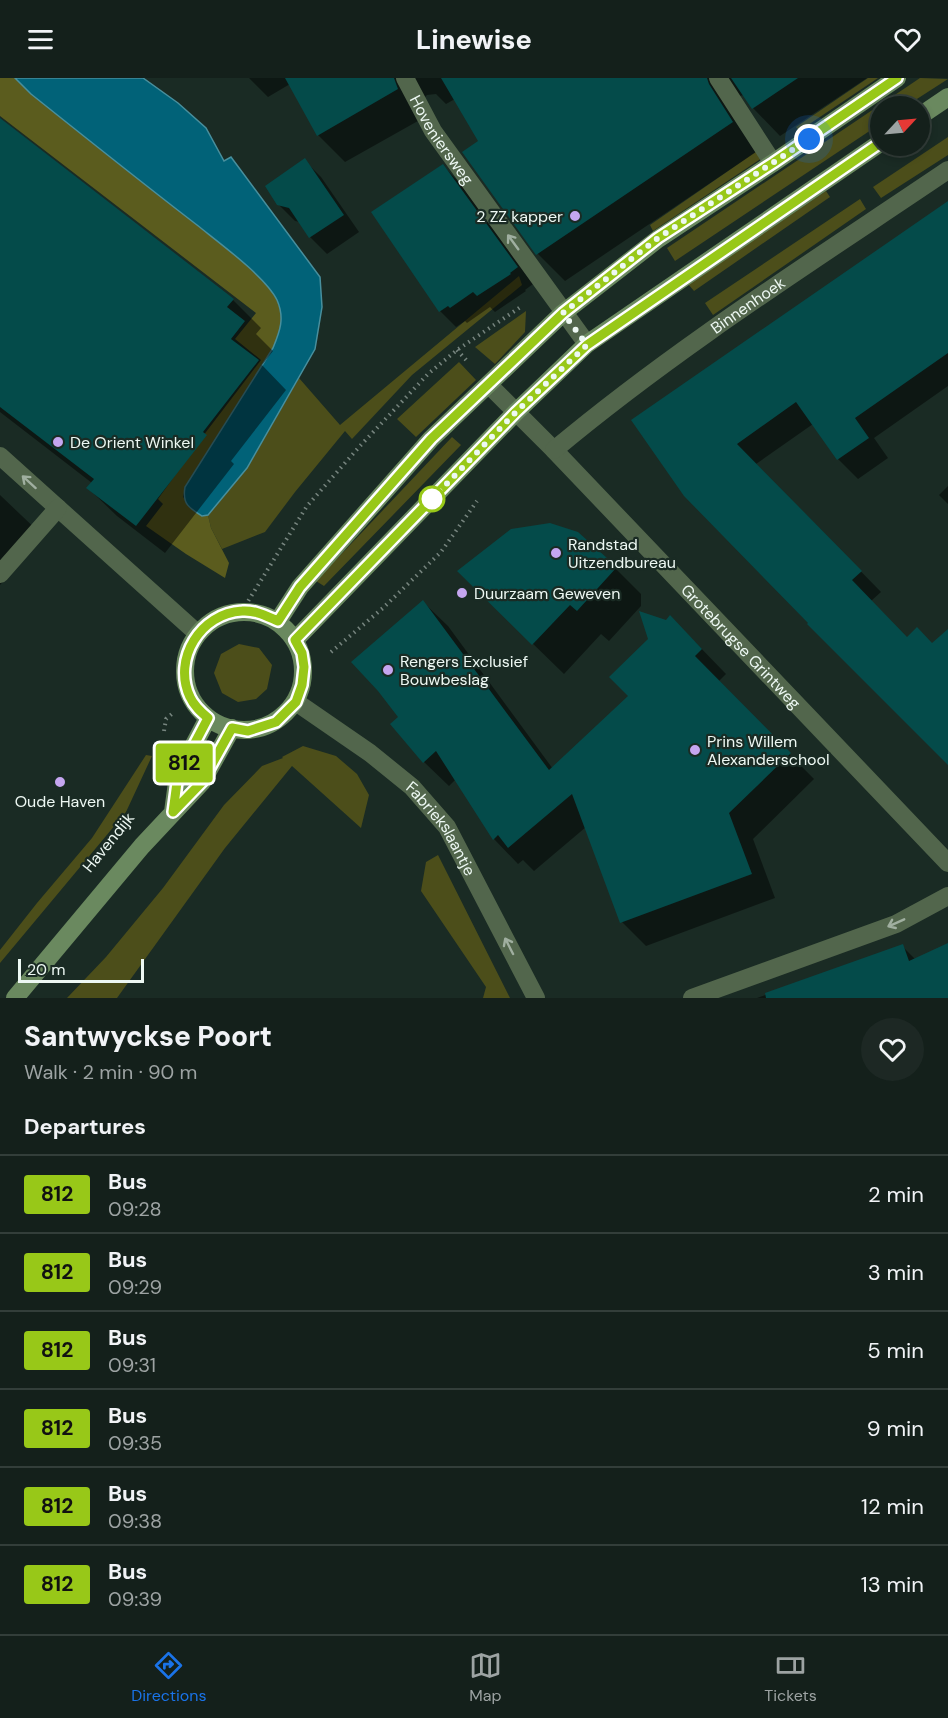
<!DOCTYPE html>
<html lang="en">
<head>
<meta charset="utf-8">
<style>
  body { margin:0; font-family:"DM Sans",sans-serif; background:#1d2824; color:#f1f3f6; height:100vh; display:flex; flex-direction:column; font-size:22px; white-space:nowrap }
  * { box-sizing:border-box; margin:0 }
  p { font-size:20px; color:#9da3a3 }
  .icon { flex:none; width:33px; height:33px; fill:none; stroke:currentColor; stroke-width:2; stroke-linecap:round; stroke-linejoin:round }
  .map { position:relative; height:920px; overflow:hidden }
  .drawer { display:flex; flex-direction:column; background:#14201b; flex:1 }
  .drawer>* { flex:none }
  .badge { padding:0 12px; border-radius:4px; font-size:21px; line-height:39px }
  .needle { width:39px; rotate:64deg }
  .tools { position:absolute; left:870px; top:18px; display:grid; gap:12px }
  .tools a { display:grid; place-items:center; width:60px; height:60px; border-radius:50%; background:#14201b; box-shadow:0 3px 9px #0003,0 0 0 2px #333e3a; font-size:30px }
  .scale { position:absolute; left:18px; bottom:15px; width:126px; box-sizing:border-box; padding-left:6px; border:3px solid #edf8f3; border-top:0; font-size:16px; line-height:21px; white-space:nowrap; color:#edf8f3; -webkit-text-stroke:4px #1a2b24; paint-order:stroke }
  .you { position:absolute; width:30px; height:30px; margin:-15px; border:4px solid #fff; border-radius:50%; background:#1a73e8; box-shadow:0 0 0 9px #1a73e833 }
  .map>.badge { position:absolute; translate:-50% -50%; box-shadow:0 0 0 3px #fff }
  h2 { padding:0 24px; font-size:22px; line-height:54px }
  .round { display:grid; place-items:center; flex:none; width:63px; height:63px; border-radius:32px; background:#1d2824 }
  .overview { display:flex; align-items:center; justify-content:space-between; height:102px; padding:0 24px }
  h1 { font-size:28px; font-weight:800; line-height:45px }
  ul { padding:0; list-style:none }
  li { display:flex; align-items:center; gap:18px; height:78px; padding:0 24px; border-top:2px solid #333e3a }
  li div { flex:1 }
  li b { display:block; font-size:22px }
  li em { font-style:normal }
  li .badge { min-width:66px; font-weight:700; text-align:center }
  header { display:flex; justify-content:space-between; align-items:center; height:78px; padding:0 24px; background:#14201b; font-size:27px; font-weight:800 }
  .tab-bar { display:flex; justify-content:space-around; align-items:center; height:84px; border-top:2px solid #333e3a; background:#14201b; font-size:16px; color:#9da3a3 }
  .tab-bar a { display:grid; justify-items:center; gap:3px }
  .tab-bar .active { color:#1a73e8 }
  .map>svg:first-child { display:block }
</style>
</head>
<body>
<header><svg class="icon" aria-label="menu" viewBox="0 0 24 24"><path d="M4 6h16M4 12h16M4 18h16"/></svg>Linewise<svg class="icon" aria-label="heart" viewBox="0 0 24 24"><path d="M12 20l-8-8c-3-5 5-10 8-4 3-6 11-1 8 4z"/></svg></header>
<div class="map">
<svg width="948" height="920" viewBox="0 0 948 920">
  <rect width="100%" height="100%" fill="#1a2b24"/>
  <path fill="#4c4e1a" d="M868,0H878L799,53L796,49Z
    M920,0L948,1L906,28H880V46L675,183L667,170Z
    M948,59V77L881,120L873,109Z
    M757,73L762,80L653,153L650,147Z
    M826,113L830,119L694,213L688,206Z
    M860,121L866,131L713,237L705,225Z
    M519,198L522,207L412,297L352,361L345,353L295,414L265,454L222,471L211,450L208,437L247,390L299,300L340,347Z
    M526,233L525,254L495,286L475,269Z
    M459,284L476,302L416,359L397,341Z
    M452,359L461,367L324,508L316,503Z
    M239,566L259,570L272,587L267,611L256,621L238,624L222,615L214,595L221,576Z
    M303,668L336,678L357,696L369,717L361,750L292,688L225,770L117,920H67L106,879L163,810L224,727L262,688L283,680L282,679Z
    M146,677L152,678L126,734L0,885V872L37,825L92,760Z
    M438,777L510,920H483L486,909L421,813L426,784Z"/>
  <path fill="#5b5c1e" d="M0,0H15L31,16C86,60 141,104 197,147C218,164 266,199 277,222C285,240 280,253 273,270L185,409L183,419L202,438L208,437L211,450L229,485L225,500L186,476L146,448L163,426L158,421L206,354L261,282L235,261L256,235L0,38Z"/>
  <path fill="#016278" stroke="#488f9d" stroke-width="1.5" d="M15,0H143L178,25L206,50L224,83L231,79L320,199L322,229L315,271L247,390L208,437L202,438C189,430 182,426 185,409L273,270C280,253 285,240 277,222C266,199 218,164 197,147C141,104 86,60 31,16Z"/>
  <path fill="#0007" d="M249,0H867L780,58L753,30L744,17L739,18L759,72L565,203L538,176L480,63L455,21L446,26L436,16L427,17L422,22L425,39L345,84L318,57L290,6L268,19Z
    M0,42L233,222L261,250L256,256L273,273L262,287L286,312L231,383L234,386L165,475L117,438L88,410L92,405L0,334Z
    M304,82L321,99L359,154L327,176L310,159L300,144L295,143L278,126Z
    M443,88L459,104L533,206L525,212L526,213L495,234L490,229L467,245L465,243L456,249L440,233Z
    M948,125V308L874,360L888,380L858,401L838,381L813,346L756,386L881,514L871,523L907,561L948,583V685L685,417Z
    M948,408V426L939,417Z
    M0,417L42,457L0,507Z
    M610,485L641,516V528L609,563L601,556L564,596L489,523Z
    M423,524L448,548L553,691L695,564L726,596L718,604L814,701L753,761L775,820L646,868L622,844L586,749L534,793L523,782L518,786L494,761L456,701L449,708L424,684L400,639Z
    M948,867V920H757L902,868L916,882Z"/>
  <path fill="#044b4a" d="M285,0H394L398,11L317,58Z
    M441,0H707L709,6L733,44L536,177L462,74L478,63Z
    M731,0H798L752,31Z
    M0,40L234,221L227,229L245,243L231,261L259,282L203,354L207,357L136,448L86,410L94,401L0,329Z
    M305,80L344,137L309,160L289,130L277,127L265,108Z
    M443,86L518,189L510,195L511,196L477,218L473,214L450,230L448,228L439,234L371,134Z
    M948,123V275L855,340L869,360L837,382L796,324L737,366L862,493L852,502L907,559L917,549L932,565L948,551V687L807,546L808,545L684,418L631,342Z
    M550,445L578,454L617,489L577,533L570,527L532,567L457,493L511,451Z
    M423,522L549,692L628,618L609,599L648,561L639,533L666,542L670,537L702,571L695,578L791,675L729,735L752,796L620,845L572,716L508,770L498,757L493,762L436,673L423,685L390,646L398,639L378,613L351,584Z
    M948,865V920H766L765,915L903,866L909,883Z"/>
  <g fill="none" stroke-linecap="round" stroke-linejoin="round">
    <path stroke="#77857f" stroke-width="4" stroke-dasharray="1.5 4.5" stroke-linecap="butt" d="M457,272L468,284
      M242,533L307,428L360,368L428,296L457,272L522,228
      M331,574L383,530L441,474L477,423
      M164,653L166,641L174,634"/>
    <g stroke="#52664c" stroke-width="18">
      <path id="s1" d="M405,0L433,53L587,266"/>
      <path d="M718,0L773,85"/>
      <path id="s2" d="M489,307L554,372L948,785"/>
      <path id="s3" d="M554,372C677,269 815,182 948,92"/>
      <path d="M0,378L197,555"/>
      <path d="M0,496L58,430"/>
      <path id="s4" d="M296,624L370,675L412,709L447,749L536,920"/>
      <path d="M692,920L896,846L948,818"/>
    </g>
    <path stroke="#6a895f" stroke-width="18" d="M920,38L948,19
      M185 593a59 59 0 1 1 118 0a59 59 0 1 1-118 0Z
      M278,543L300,509L431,361L563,235L658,161L773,85L897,0
      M295,562L516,334L587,266L880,65
      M173,734L178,697L208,640
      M15,920L142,768L202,704L232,650"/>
  </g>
  <defs><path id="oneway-shaft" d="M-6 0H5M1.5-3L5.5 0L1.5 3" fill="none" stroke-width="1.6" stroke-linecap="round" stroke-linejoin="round" transform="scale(1.5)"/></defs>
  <g stroke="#a0afa0">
    <use href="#oneway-shaft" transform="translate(513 164) rotate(-126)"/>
    <use href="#oneway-shaft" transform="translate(29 404) rotate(-138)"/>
    <use href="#oneway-shaft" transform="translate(896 845) rotate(156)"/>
    <use href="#oneway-shaft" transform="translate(509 868) rotate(-117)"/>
  </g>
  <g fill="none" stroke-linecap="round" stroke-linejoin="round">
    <g stroke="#fff" stroke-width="14">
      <path id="line" d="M880,65L587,267L516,334L295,562L302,575L304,589L302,607L296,624L276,644L248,653L232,650L202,704L173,734L178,697L208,640C201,634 194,628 190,619C172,581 201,535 242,533C255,532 266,538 278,543L300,509L431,361L563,235L658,160L773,85L897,0"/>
    </g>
    <use href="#line" stroke="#98c818" stroke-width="9"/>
    <path stroke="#edf8f3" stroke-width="6" stroke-dasharray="0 10.8" d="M432,421L516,334L587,267L563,235L658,160L809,61"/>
  </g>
  <g fill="#c5a6f0" stroke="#1a2b24" stroke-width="2">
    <circle cx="575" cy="138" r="6"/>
    <circle cx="58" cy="364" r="6"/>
    <circle cx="556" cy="475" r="6"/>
    <circle cx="462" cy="515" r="6"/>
    <circle cx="388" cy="592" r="6"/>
    <circle cx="695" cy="672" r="6"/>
    <circle cx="60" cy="704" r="6"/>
  </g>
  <circle fill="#fff" stroke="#98c818" stroke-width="3" cx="432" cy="421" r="12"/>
  <g text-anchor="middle" stroke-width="4.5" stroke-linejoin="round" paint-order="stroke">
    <g font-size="16" fill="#edf8f3" stroke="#1a2b24">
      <text dy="6" stroke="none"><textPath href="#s1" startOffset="72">Hoveniersweg</textPath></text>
      <text dy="6" stroke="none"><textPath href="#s3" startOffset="242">Binnenhoek</textPath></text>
      <text dy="6" stroke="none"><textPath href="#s2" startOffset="363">Grotebrugse Grintweg</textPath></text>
      <text dy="6" stroke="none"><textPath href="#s4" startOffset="195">Fabriekslaantje</textPath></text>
      <text transform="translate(108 764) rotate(-51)" y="6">Havendijk</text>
    </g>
    <g font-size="16" fill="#edf8f3" stroke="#1a2b24" text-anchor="start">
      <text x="563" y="144" text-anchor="end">2 ZZ kapper</text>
      <text x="70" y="370">De Orient Winkel</text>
      <text x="568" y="472">Randstad<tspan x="568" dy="18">Uitzendbureau</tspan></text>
      <text x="474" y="521">Duurzaam Geweven</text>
      <text x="400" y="589">Rengers Exclusief<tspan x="400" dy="18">Bouwbeslag</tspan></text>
      <text x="707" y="669">Prins Willem<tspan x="707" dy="18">Alexanderschool</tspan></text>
      <text x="60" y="729" text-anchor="middle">Oude Haven</text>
    </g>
  </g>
</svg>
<div class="tools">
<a><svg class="needle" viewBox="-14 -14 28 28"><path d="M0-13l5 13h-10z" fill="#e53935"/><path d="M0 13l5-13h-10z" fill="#9da3a3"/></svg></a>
</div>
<div class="scale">20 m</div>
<div class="you" style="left:809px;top:61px"></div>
<b class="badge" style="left:184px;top:685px;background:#98c818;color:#111">812</b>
</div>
<section class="drawer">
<div class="overview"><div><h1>Santwyckse Poort</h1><p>Walk · 2 min · 90 m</p></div><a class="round"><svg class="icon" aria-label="heart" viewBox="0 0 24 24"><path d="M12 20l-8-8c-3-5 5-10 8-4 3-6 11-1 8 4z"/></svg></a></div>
<h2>Departures</h2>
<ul>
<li><span class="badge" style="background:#98c818;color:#111">812</span><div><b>Bus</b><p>09:28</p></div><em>2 min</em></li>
<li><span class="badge" style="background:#98c818;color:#111">812</span><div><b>Bus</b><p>09:29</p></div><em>3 min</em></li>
<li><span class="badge" style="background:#98c818;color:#111">812</span><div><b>Bus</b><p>09:31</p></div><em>5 min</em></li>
<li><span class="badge" style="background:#98c818;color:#111">812</span><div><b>Bus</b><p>09:35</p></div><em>9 min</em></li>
<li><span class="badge" style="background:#98c818;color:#111">812</span><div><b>Bus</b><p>09:38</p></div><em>12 min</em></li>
<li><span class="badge" style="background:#98c818;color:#111">812</span><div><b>Bus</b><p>09:39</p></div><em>13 min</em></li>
</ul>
</section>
<nav class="tab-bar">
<a class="active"><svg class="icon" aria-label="directions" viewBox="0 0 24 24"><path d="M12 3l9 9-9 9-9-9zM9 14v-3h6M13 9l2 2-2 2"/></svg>Directions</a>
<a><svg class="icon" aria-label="map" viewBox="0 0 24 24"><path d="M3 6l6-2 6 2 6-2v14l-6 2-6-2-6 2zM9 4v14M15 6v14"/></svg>Map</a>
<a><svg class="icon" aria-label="tickets" viewBox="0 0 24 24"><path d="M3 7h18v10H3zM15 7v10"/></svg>Tickets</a>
</nav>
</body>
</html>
